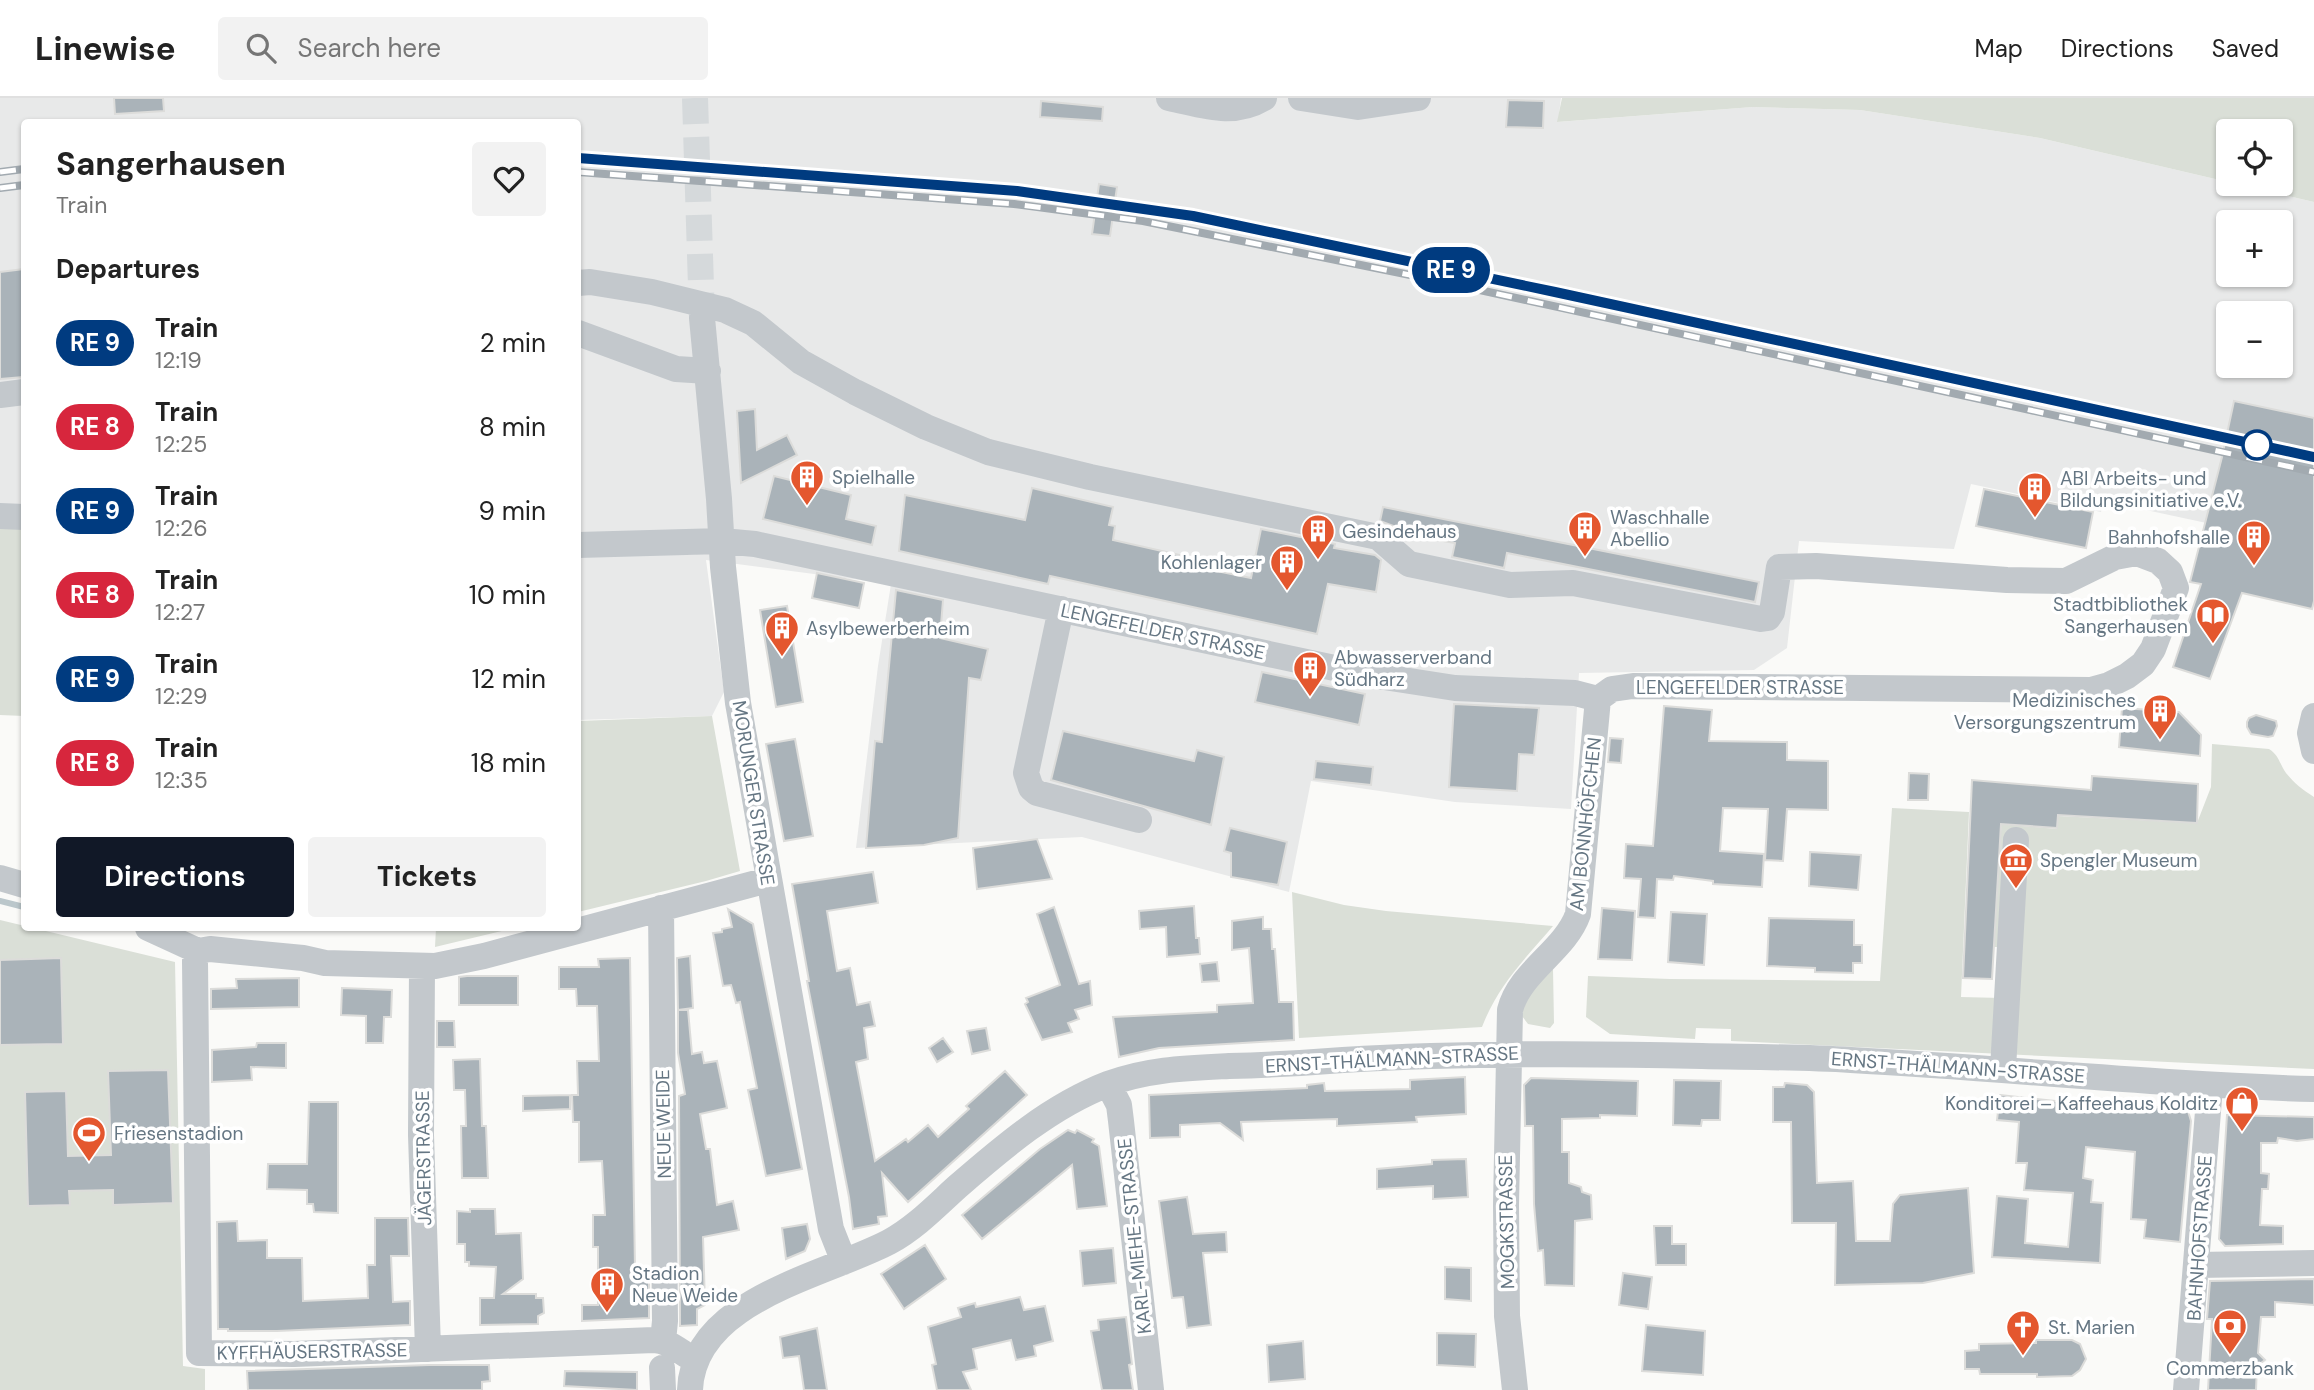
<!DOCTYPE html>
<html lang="en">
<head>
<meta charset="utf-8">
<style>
  body { margin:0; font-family:"DM Sans",sans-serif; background:#f2f2f2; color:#222; height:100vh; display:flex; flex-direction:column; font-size:26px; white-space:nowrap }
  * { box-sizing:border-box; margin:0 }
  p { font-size:23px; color:#767676 }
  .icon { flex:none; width:38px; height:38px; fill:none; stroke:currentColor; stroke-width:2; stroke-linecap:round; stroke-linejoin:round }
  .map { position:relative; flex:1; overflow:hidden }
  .sheet { position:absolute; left:21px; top:21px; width:560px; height:812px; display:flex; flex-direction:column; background:#fff; border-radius:7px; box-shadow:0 2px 5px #0004 }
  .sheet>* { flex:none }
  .badge { padding:0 14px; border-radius:23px; font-size:24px; line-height:46px }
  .buttons { position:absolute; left:2216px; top:21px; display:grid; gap:14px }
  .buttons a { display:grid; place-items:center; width:77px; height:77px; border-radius:7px; background:#fff; box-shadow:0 2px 5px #0004; font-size:35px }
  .map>.badge { position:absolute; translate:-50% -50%; box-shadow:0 0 0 4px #fff }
  h2 { padding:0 35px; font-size:26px; line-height:63px }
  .round { display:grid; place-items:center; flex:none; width:74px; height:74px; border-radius:7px; background:#f2f2f2 }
  .headline { display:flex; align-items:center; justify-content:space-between; height:119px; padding:0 35px }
  h1 { font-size:33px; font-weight:700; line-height:52px }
  .action { display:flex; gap:14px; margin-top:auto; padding:14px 35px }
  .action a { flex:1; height:80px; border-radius:7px; background:#111827; color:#fff; font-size:28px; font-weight:700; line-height:80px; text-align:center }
  .action a+a { background:#f2f2f2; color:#222 }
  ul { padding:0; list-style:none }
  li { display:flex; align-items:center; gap:21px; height:84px; padding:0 35px }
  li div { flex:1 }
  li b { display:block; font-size:26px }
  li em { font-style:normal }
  li .badge { min-width:77px; font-weight:700; text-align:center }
  header { display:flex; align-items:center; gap:42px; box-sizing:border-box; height:98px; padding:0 35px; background:#fff; border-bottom:2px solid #e0e0e0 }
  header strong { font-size:33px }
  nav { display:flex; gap:38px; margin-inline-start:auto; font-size:24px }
  .search { width:490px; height:63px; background:#f2f2f2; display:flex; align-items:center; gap:18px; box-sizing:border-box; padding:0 24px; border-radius:7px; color:#767676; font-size:26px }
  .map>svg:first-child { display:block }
</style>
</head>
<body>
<header>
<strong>Linewise</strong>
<div class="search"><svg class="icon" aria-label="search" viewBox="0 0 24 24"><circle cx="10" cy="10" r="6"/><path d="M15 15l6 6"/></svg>Search here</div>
<nav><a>Map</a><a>Directions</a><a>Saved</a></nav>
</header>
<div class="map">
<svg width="2314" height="1292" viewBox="0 0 2314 1292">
  <rect width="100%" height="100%" fill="#fafaf8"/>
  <path fill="#e8e9e9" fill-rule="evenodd" d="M0,0H1561L1558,24L1753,9L1860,12L2040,40L2228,84V86H2237L2314,104V448L2104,403L2101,414L1971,386L1954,451L1799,443L1787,550L1754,572L1579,575L1571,711L1455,704L1311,683L1289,794L1082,739L856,750L878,568L891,486L706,462L724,594L712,618L578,622V454L697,457L578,436V24H24V412L0,411ZM2228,124H2280V177H2228ZM2228,215H2280V268H2228Z"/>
  <path fill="#dadfd7" d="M1562,0H2314V104L2237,86H2280V33H2228V84L2040,40L1860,12L1753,9L1557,24Z
    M0,424L24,428V618L0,617Z
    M712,618L740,773L706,783L578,814V623Z
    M2212,646L2269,651C2279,657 2280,667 2286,675C2294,685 2303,692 2314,699V971L1731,943V931L1696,930L1695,941L1610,936L1586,919L1588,878L1670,881L1880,883L1892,710L1969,714L1961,899L2002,900L2003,849H1994L2002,718L2022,728L2057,731L2058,718L2197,725L2211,689Z
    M1292,794L1344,807L1386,813L1553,828C1525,861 1498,887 1482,929L1299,940Z
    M0,822L175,864L183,1268L205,1271V1292H0Z
    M436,830H514L435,849Z
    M1553,871L1554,925L1550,930L1528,926L1522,918C1523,897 1539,885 1553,871Z"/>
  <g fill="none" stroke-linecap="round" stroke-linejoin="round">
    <path stroke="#bbc7cb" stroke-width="6" d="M0,803L24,809"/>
  </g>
  <path fill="#aab3b9" stroke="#dcdcda" stroke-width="2" d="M114,0H163L164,13L115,16Z
    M1508,2L1544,3L1543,30L1506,29Z
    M1041,3L1103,9L1102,23L1040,19Z
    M1099,86L1117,89L1110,138L1092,136Z
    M24,171V279L0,281V174Z
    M2234,303L2314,320V503L2312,511L2242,495L2210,581L2173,569L2201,486L2190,484L2222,359Z
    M755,311L757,352L787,337L797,357L741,385L737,313Z
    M774,378L851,397L846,421L876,428L872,447L763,421Z
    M1032,390L1113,409L1109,427L1115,428L1113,442L1193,460L1192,468L1251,480L1261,431L1335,446L1334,450L1375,457L1381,462L1376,494L1328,486L1317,536L1050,478L1048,486L899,453L905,397L1025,422Z
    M1984,391L2093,414L2086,450L1976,428Z
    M1383,409L1759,484L1755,504L1507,455L1504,470L1452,459L1455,445L1400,436L1401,431L1380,423Z
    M817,475L864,485L859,510L812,500Z
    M896,492L943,502L940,540L988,551L981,582L969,580L958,740L924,747L866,750L875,643L882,644Z
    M787,508L803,604L776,609L760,512Z
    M1262,574L1365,596L1359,627L1255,604Z
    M1454,606L1539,610L1534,657L1519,656L1517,693L1449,689Z
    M1664,608L1712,612L1709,643L1787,644V662L1828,663V712L1787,711L1783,763L1765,762L1768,711L1723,710L1720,753L1764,756L1762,789L1713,786V783L1674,778L1673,782L1657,781L1655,820L1638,819L1641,781L1624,780L1626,746L1653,748Z
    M2122,610L2179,614L2201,637L2200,658L2119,649Z
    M2256,617L2276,623L2277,628L2273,638L2268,639L2251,636L2247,629V624L2249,620Z
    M1063,633L1194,663L1197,652L1224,659L1211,727L1051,682Z
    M1610,640L1623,641L1621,665L1608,664Z
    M795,641L813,738L784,743L766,646Z
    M1316,663L1373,669L1371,687L1314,681Z
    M1909,675L1929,676L1928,702H1908Z
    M2092,678L2198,686L2197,725L2058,717L2057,730L2001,726L1992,881L1963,880L1972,682L2091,692Z
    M1230,730L1287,744L1278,787L1231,779V755L1224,753Z
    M1037,741L1052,781L977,791L973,750Z
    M1810,754L1861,757L1858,792L1809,788Z
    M873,774L878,805L827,813L837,873L850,870L857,907L870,904L875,928L864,930L868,961L856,964L875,1063L906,1041L908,1044L928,1027L938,1039L969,1011L966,1008L1005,973L1027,997L908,1104L882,1075L887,1118L878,1119L879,1126L853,1131L849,1099L807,883H809L792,786Z
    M1194,808L1196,840H1199L1200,856L1167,859L1166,829L1140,831L1139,813Z
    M1054,809L1079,886L1090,883L1092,907L1075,912L1079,921L1068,925L1072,934L1042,942L1025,906L1028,904L1026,900L1060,887L1037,816Z
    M1602,810L1635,813L1632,862L1598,861Z
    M728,811L753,826L802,1071L766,1078L748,992L757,990L740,904L736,905L731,887L723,888L713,835L722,834V831L732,829Z
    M1671,814L1707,816L1704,867L1668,864Z
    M1263,819V831H1271L1272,851H1275L1279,904H1293L1294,942L1159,950L1119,959L1113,919L1217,914V907L1253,905L1249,850L1232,852V823Z
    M1769,820L1854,822V847H1862V865H1853V875L1815,874V870L1767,868Z
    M690,858L693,910L678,912L677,860Z
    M61,860L63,946L0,947V862Z
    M630,860L635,1170H649V1220L582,1223V1207H598V1149H593V1117H605L602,1063L579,1064V1024H573L572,997H578L577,963H599L597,908H577L576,891H559V869H599L598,861Z
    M1217,864L1219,883L1202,884L1200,866Z
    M467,878H518V907H459V879Z
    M299,880V909L211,911V891L237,890L236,881Z
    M342,890L392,892L391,919H384L383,945H366V918L341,917Z
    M678,912H688L692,956L702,954L704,965L717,963L727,1010L700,1016L706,1051H710L717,1107L733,1103L739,1132L703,1139L705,1207L697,1211V1227L680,1228L679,998L685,996L678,955Z
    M437,923H454L455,949H437Z
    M986,930L990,952L972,956L967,933Z
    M943,940L953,954L937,964L929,950Z
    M257,945H286V970L251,969L252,982L212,984V952L256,949Z
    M480,961L482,1028H486L488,1080H462L461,1028H466L465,992H454L453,962Z
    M168,972L173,1105L113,1107V1092L69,1093L70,1107L28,1108L25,994L66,993L68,1058L111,1057L108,973Z
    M1465,979L1466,1016L1416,1019L1417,1024L1337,1028V1021L1241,1024L1243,1042L1220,1025L1180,1027V1039L1150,1040L1149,997L1307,990V987L1324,985L1325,993L1410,991V982Z
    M1531,980L1638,983L1637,1018L1600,1017V1020L1562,1021V1054H1569V1085L1581,1089L1582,1094L1591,1097L1592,1121L1575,1123L1574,1188L1545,1187L1543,1152L1538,1153L1534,1106L1533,1028H1525L1524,987Z
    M1674,982L1721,983L1720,1022H1702L1701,1028L1673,1027Z
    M1785,985L1807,987L1814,994L1817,1085L1853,1083L1856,1143H1890L1893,1106L1900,1097L1968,1090L1974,1175L1923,1185L1835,1187L1836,1125H1792L1791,1024H1773V989H1784Z
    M570,997V1011L523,1013V998Z
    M2000,997L2074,1005L2179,1010L2188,1013L2191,1023L2180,1144L2144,1140L2146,1122L2131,1121L2135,1054L2086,1049L2083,1080L2093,1082L2091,1104L2103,1105L2100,1165L1992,1159L1997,1098L2028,1101L2025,1145L2068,1149L2073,1095L2024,1092L2027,1065H2016L2019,1024L1997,1022Z
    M309,1004H338V1115L314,1114L313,1106H307V1092L267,1091L268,1066H307Z
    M2227,1017L2314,1019V1041L2297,1043L2278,1040L2277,1045H2261V1075L2269,1076L2268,1091H2262L2260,1127L2283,1128V1146L2225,1148L2219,1141Z
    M1068,1032L1075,1035L1077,1032L1094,1041L1092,1044L1099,1048L1107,1108L1077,1111L1072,1067L982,1141L962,1117L1040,1051Z
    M1466,1061L1468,1099L1433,1101V1088L1377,1091V1071L1432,1066V1062Z
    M1187,1099L1193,1136L1226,1134L1227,1154L1203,1155L1211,1227L1187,1230L1183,1199L1172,1200L1159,1103Z
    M470,1111H495L496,1136L521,1135L523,1181L503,1196H536V1200H543L544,1215L538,1218V1226L480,1227V1200H494L496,1169L469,1168V1164H465V1146H457V1113L470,1114Z
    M375,1120H408L409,1158H391L393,1204L410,1203V1227L277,1233H228V1231H218L217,1124L237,1123L238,1143L267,1142V1160H302L303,1203L368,1200L367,1167H375Z
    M807,1126L810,1141L805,1153L786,1161L782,1130Z
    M1654,1128H1672V1146H1686V1167H1656Z
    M925,1147L946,1181L904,1211L881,1176Z
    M1113,1150L1116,1185L1083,1188L1080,1153Z
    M1445,1169L1471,1170V1203L1445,1201Z
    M1623,1175L1652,1179L1648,1211L1619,1207Z
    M2314,1181V1207L2275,1204V1219H2261L2258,1255L2265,1262L2257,1268L2256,1292H2208L2212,1221H2207L2210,1183Z
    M1020,1199L1024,1212L1045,1208L1053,1243L1034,1248L1036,1258L1016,1262L1011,1242L973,1251L977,1271L963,1274L971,1292H937L932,1267L936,1266L928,1229L961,1219L958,1210L975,1205L976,1209Z
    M1126,1219L1132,1266L1129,1267L1133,1292H1102L1091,1233L1099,1232L1098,1222Z
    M1646,1227L1705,1233L1703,1277L1642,1273Z
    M817,1230L827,1292H804L799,1258L783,1260L780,1239Z
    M1437,1235L1476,1236L1475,1269L1437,1267Z
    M2036,1242H2072L2080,1246L2086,1261L2080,1272L2072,1278L2037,1279V1276H1980L1979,1271H1965V1253L1979,1252V1246L2036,1245Z
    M1303,1243L1305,1281L1269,1284L1267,1247Z
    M429,1267H489L490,1283L482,1284V1292H248L247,1273Z
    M565,1273L637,1274V1292L564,1288Z"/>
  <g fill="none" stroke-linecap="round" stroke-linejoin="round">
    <path stroke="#d5d9db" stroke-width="26" stroke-dasharray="26 13" stroke-linecap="butt" d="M695,0L702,220"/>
    <path stroke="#c3c8cc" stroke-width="26" d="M1169,0C1203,7 1232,19 1264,0
      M1301,0L1358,9L1418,0
      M578,185L590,184L652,194L725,212L753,225L801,264L855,294L926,329L988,354L1090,379L1378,439L1409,466L1510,487L1573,485L1761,521L1768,520L1772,514L1779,469L1816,468L2007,482L2066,483L2115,459L2137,455L2158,463L2170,474L2176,490L2153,551L2143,566L2127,578L2109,587L2091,592L1633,588L1612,591L1598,601
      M702,220L719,401L723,469L738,605L831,1131L844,1164
      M578,235L676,271L708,273
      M0,297L24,294
      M0,418L24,419
      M578,447L722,443L755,446L1358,575L1455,590L1575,595L1598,601
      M1061,511L1026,675L1031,690L1037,695L1139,722
      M2314,618L2310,635L2314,653
      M0,780L24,787
      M661,810L665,1223L663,1243
      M148,830L198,853
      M198,853L195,863L199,1255L294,1256L654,1242C670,1243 681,1255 695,1262
      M198,853L210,851L303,860L325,865L435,868L484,858L768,782
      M422,869L421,1037L428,1251
      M2003,971L2016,742
      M1108,986L1119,1007L1121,1023L1151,1292
      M2197,1167L2314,1165
      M662,1270L663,1292
      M690,1292C693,1202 824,1178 889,1144C915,1130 936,1108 957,1089C1003,1049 1051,1008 1108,986C1148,971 1188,970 1229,968C1267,967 1305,965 1343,962C1463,955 1582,955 1702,958C1751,959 1801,959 1851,962C2005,970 2159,987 2314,991
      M1515,1292L1507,1218L1506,1107L1510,912C1520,873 1565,853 1578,816L1598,601
      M2186,1292L2210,988"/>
    <g stroke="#a2aab0" stroke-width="8">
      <path id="rail" d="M578,60L1017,93L1193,118L1555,194L2314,359
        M0,74L24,71
        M578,74L1014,106L1143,123L1420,179L2314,374
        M0,90L24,87"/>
    </g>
    <use href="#rail" stroke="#fff" stroke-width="5" stroke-dasharray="16" stroke-linecap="butt"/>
  </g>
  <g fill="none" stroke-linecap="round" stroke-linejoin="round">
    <g stroke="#fff" stroke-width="16">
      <path id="line" d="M578,60L1017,93L1193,118L1555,194L2314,359"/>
    </g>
    <use href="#line" stroke="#003b80" stroke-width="10"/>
  </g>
  <defs>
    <g id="building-pin" transform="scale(1.75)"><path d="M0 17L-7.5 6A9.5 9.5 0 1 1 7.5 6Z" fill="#e4572e" stroke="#fff"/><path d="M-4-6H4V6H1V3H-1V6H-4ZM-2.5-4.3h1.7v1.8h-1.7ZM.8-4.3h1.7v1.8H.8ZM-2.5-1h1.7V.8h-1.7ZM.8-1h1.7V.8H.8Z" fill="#fff"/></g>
    <g id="library-pin" transform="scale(1.75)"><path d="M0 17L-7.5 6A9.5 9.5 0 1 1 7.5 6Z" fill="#e4572e" stroke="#fff"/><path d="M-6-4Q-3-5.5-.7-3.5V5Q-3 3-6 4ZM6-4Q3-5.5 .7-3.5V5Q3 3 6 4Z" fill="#fff"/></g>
    <g id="museum-pin" transform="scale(1.75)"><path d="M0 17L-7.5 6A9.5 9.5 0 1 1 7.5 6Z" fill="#e4572e" stroke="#fff"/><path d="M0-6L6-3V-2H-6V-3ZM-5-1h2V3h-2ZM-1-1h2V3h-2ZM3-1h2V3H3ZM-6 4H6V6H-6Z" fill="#fff"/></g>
    <g id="shop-pin" transform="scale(1.75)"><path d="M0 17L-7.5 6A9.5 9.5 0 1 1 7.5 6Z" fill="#e4572e" stroke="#fff"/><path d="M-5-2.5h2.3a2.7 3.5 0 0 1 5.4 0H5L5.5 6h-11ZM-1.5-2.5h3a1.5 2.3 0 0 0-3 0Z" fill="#fff"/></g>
    <g id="stadium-pin" transform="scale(1.75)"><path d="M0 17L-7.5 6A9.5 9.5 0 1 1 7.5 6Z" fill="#e4572e" stroke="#fff"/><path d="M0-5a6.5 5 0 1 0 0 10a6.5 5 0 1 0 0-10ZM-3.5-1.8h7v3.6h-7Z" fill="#fff"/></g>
    <g id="bank-pin" transform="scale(1.75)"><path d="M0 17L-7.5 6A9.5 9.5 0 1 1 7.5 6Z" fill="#e4572e" stroke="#fff"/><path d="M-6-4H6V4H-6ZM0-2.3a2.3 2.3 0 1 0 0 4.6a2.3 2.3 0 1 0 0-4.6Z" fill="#fff"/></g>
    <g id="church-pin" transform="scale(1.75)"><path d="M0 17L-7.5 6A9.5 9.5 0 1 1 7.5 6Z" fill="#e4572e" stroke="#fff"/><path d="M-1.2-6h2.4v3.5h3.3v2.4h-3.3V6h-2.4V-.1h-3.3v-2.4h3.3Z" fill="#fff"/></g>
  </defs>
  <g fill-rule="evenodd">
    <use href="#building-pin" x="807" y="379"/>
    <use href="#building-pin" x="2035" y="391"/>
    <use href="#building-pin" x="1585" y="430"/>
    <use href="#building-pin" x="1318" y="433"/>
    <use href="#building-pin" x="2254" y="439"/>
    <use href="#building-pin" x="1287" y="464"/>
    <use href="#library-pin" x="2213" y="517"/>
    <use href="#building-pin" x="782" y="530"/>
    <use href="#building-pin" x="1310" y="570"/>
    <use href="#building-pin" x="2160" y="613"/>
    <use href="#museum-pin" x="2016" y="762"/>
    <use href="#shop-pin" x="2242" y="1005"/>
    <use href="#stadium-pin" x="89" y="1035"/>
    <use href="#building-pin" x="607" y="1186"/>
    <use href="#bank-pin" x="2230" y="1228"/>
    <use href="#church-pin" x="2023" y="1229"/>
  </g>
  <circle fill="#fff" stroke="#003b80" stroke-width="3.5" cx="2257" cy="347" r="14"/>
  <g text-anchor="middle" stroke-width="7" stroke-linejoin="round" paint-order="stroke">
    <g font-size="19" fill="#657683" stroke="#fff" text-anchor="start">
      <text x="832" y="386">Spielhalle</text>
      <text x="2060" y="387">ABI Arbeits- und<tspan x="2060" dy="22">Bildungsinitiative e.V.</tspan></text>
      <text x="1610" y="426">Waschhalle<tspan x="1610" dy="22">Abellio</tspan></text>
      <text x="1342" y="440">Gesindehaus</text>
      <text x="2230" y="446" text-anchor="end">Bahnhofshalle</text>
      <text x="1262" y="471" text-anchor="end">Kohlenlager</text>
      <text x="2188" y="513" text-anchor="end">Stadtbibliothek<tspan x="2188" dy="22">Sangerhausen</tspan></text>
      <text x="806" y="537">Asylbewerberheim</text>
      <text x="1334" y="566">Abwasserverband<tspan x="1334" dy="22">Südharz</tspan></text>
      <text x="2136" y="609" text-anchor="end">Medizinisches<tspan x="2136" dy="22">Versorgungszentrum</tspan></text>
      <text x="2040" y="769">Spengler Museum</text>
      <text x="2218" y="1012" text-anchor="end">Konditorei – Kaffeehaus Kolditz</text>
      <text x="114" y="1042">Friesenstadion</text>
      <text x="632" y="1182">Stadion<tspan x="632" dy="22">Neue Weide</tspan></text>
      <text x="2048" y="1236">St. Marien</text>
      <text x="2230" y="1277" text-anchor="middle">Commerzbank</text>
    </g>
    <g font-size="19" fill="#657683" stroke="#fff">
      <text transform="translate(1163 533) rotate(12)" y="7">LENGEFELDER STRASSE</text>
      <text x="1740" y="596">LENGEFELDER STRASSE</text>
      <text transform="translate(754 695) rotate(81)" y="7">MORUNGER STRASSE</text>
      <text transform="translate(1585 726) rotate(-84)" y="7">AM BONNHÖFCHEN</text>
      <text transform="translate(1392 961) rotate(-3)" y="7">ERNST-THÄLMANN-STRASSE</text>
      <text transform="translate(1958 969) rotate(4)" y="7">ERNST-THÄLMANN-STRASSE</text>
      <text transform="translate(663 1026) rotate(-91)" y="7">NEUE WEIDE</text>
      <text transform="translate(423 1060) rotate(-91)" y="7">JÄGERSTRASSE</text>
      <text transform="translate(1506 1124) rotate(-91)" y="7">MOGKSTRASSE</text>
      <text transform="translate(1134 1138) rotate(-96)" y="7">KARL-MIEHE-STRASSE</text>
      <text transform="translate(2199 1140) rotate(-86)" y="7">BAHNHOFSTRASSE</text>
      <text transform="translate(312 1253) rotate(-1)" y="7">KYFFHÄUSERSTRASSE</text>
    </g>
  </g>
</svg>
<div class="buttons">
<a><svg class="icon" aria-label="locate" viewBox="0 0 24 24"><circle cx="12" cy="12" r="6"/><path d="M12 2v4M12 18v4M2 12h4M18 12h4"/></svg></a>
<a>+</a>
<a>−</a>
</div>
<b class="badge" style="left:1451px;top:172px;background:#003b80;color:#fff">RE 9</b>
<section class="sheet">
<div class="headline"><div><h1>Sangerhausen</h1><p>Train</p></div><a class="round"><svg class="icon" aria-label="heart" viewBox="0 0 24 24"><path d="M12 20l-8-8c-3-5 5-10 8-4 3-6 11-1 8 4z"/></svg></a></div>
<h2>Departures</h2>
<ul>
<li><span class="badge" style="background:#003b80;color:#fff">RE 9</span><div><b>Train</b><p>12:19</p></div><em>2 min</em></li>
<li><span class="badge" style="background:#d7263d;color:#fff">RE 8</span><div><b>Train</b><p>12:25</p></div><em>8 min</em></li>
<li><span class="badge" style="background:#003b80;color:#fff">RE 9</span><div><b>Train</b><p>12:26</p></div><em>9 min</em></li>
<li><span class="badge" style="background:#d7263d;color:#fff">RE 8</span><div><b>Train</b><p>12:27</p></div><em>10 min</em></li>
<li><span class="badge" style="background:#003b80;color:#fff">RE 9</span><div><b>Train</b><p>12:29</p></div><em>12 min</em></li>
<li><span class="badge" style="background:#d7263d;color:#fff">RE 8</span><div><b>Train</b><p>12:35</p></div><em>18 min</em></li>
</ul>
<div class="action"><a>Directions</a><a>Tickets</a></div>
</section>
</div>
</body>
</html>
